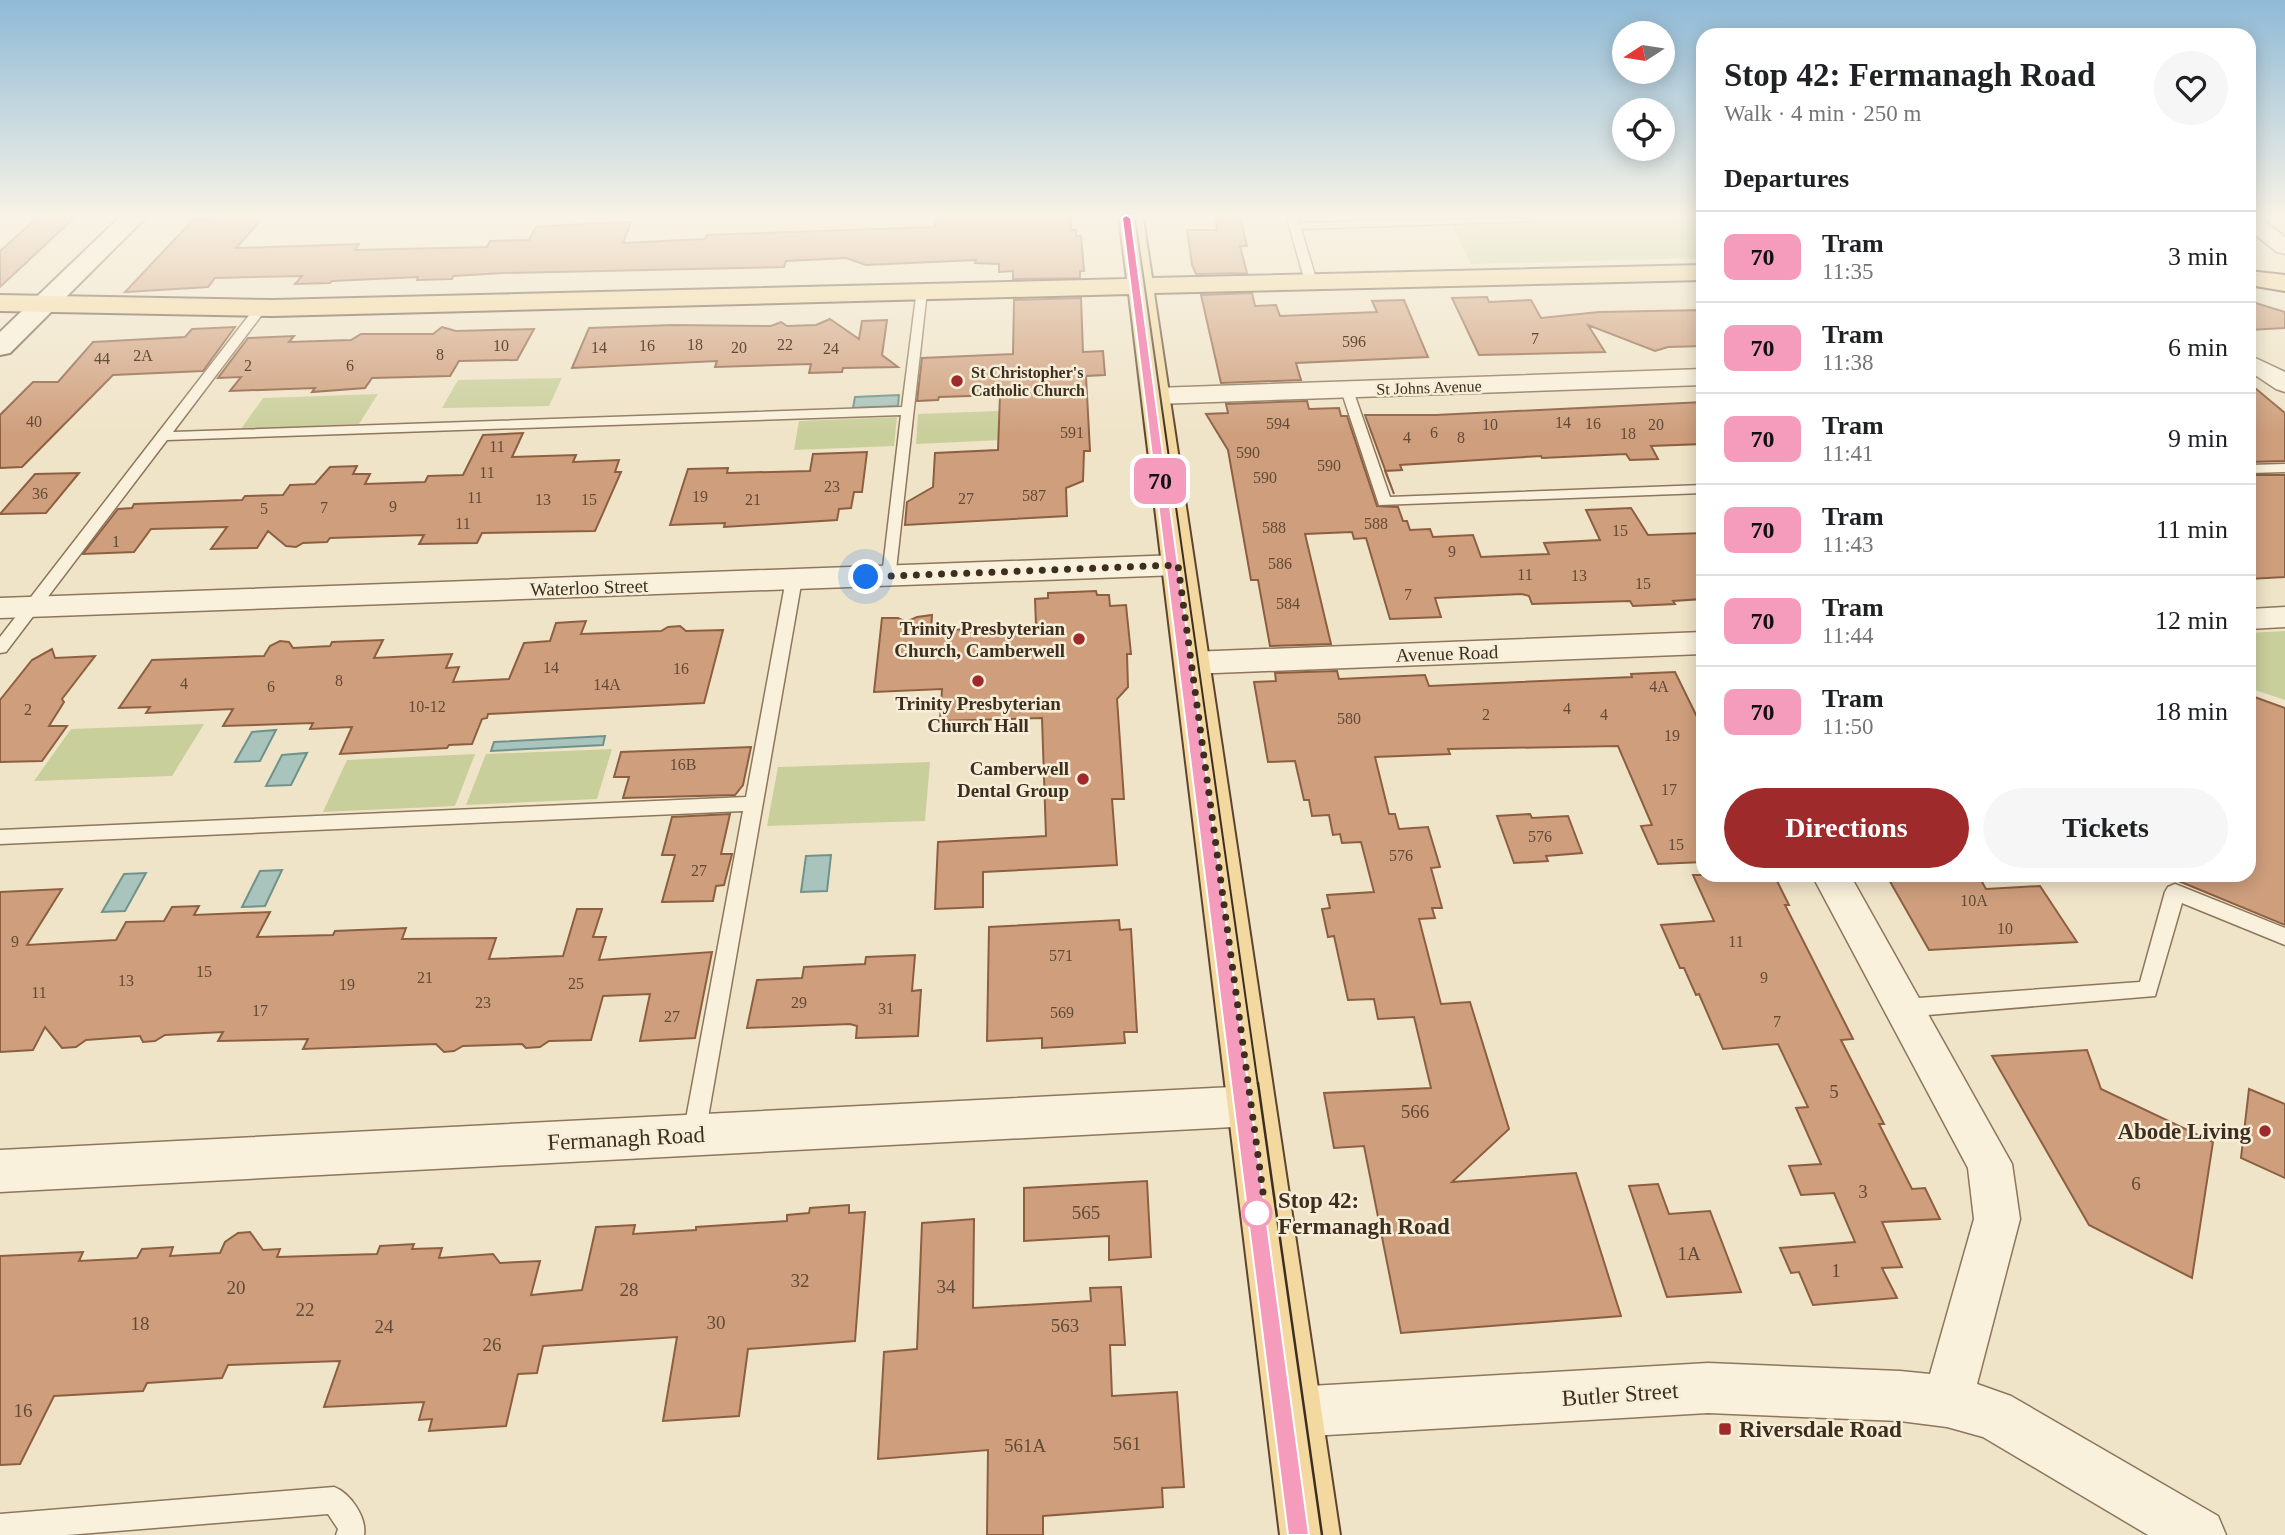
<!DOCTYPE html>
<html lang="en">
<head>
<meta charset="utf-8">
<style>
  body { margin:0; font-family:Georgia,serif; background:#f6f6f6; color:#202124; height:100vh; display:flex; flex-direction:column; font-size:26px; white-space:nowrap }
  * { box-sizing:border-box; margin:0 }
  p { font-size:23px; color:#757577 }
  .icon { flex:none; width:38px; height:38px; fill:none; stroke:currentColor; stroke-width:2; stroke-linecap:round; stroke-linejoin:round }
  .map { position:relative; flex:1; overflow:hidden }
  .details { position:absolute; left:1696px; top:28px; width:560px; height:854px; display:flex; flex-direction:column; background:#fff; border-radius:21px; box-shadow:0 4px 18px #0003 }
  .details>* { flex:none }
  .badge { padding:0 14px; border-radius:10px; font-size:24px; line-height:46px }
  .needle { width:46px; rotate:258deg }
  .buttons { position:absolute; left:1612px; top:21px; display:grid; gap:14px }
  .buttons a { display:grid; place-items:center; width:63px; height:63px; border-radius:50%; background:#fff; box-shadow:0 4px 18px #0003; font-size:35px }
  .you { position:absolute; width:35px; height:35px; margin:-18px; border:5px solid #fff; border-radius:50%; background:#1a73e8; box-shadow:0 0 0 10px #1a73e833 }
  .map>.badge { position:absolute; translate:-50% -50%; box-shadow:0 0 0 4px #fff }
  h2 { padding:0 28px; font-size:26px; line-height:63px }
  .round { display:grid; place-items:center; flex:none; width:74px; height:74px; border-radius:37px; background:#f6f6f6 }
  .headline { display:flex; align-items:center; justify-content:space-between; height:119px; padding:0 28px }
  h1 { font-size:33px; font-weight:700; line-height:52px }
  .cta { display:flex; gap:14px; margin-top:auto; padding:14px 28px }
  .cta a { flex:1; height:80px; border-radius:42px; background:#9e2a2b; color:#fff; font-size:28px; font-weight:700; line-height:80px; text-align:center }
  .cta a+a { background:#f6f6f6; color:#202124 }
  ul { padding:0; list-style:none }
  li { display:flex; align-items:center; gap:21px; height:91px; padding:0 28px; border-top:2px solid #e0e0e0 }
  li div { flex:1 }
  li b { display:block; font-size:26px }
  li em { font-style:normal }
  li .badge { min-width:77px; font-weight:700; text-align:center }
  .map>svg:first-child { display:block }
</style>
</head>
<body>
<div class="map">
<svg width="2285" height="1535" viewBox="0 0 2285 1535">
  <rect width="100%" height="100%" fill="#f0e4c8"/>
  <path fill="#c9cf9b" d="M1564,218H1703V258L1471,264L1450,221Z
    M562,378L549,406L442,408L458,380Z
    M378,394L359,424L241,429L263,398Z
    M1024,410L1025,439L916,444L918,414Z
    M897,417L894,446L794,450L799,421Z
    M2285,631V700L2249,688V633Z
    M204,724L172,776L34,781L71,729Z
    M612,749L597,799L466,805L486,754Z
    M475,754L455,806L323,812L347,760Z
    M930,762L925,821L767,826L778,767Z"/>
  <path fill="#a9c4bc" stroke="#6f938a" stroke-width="2" d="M899,395L898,406L853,408L855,397Z
    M276,730L260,761L235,762L252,732Z
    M605,736L603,745L491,751L494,742Z
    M307,753L291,785L266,786L282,755Z
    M831,855L827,891L801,892L806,856Z
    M282,870L265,906L242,907L260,871Z
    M146,873L125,911L102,912L124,874Z"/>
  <path fill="#cf9f7d" stroke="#8d5f41" stroke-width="2" d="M37,218H74L0,287V251Z
    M219,218H263L236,248L359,244L355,250L487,247L490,241L529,240L536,227L601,223L631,222L623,243L705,239L707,235L935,227L936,218H1071V230H1076V236H1081L1084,271H1080V278L1013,279V271L999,272V264L975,263L976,260L866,265L846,258L786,261L784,267L503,273L453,276L452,279L417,280L418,277L332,281L330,283L295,284L302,276L215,278L208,287L125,292L193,220Z
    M1215,218H1240L1247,246H1240L1247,273L1196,274L1192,265L1187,230H1217Z
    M1252,293L1255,306L1276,305L1280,316L1377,312L1372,301L1404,300L1428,357L1296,363L1301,380L1221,383L1201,295Z
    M1487,297L1489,302L1531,300L1541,318L1599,312L1703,310V346L1668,347L1655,351L1588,325L1605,352L1479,355L1452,298Z
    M1081,298L1083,352L1103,351L1105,375L1086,376L1090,451H1084L1083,481L1066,488L1067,516L905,525L907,502L933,487L935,453L998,450L1000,395L939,397L938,400L917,401L922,358L1013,354L1014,300Z
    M2249,301L2285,312V328L2249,330Z
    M830,319L859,339L862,321L887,320L882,355L898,367L843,368L842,372L809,373L811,364L715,367L717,361L572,368L589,328L672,325L771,326L781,322L787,326L816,325Z
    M235,327L203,371L113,375L22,467L0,468V415L33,382H58L93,342L185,337L192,329Z
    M442,327L456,331L534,329L517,360L459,361L450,376L372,378L365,388L312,392L315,388L230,391L241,377L218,378L248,338L294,336L289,342L351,340L361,334H433Z
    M2249,383L2285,413V461L2249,462Z
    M1307,401L1309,409L1339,408L1341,416H1347L1377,506L1398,507L1403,521H1407L1410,530L1430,529L1433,537L1473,535L1481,557L1549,554L1544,543L1600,540L1586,510L1631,508L1648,535L1703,533V599L1673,601L1675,604L1633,606L1630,601L1532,604L1529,596L1522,594L1435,598L1441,617L1390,619L1366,538L1354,539L1352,532L1305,534L1331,644L1270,646L1258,580H1251L1228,450L1206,414L1228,413L1226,404Z
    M1703,402V444L1651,446L1658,459L1630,460L1626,454L1542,458L1541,456L1400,465L1402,470L1385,471L1394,494L1365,415H1436Z
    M523,433L512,457L576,455L573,462L619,460L615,472H621L595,531L482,533L477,543L419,544L424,535L330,538L327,542L303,543L296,547L286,546L268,531L257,548L211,549L227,527L151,529L134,552L83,554L118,509L132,508L134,504L242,500L245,496L283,495L290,485L315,484L330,467L357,466L353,474H370L365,484L425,482L428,476L463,475L483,435Z
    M867,452L862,492H854L851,508L839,509L837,520L724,527L725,523L670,525L688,469L728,468L727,473L810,471L813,454Z
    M79,473L46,513L0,514L35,474Z
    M2249,475H2285V577L2249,579Z
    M1096,591L1097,595H1109L1110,606L1126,605L1131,654H1127L1128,687L1117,699L1124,799H1112L1117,865L983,872V907L935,909L938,842L1046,836L1042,718L940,721L942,689L874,692L882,618H898L906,622L917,617L932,615L931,631L1029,626L1036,625L1035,599L1048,598V593Z
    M586,621L581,634L661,631L668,627L680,626L686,631L723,630L704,703L488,714L487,718L482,719L472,744L449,745L447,748L340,754L352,727L310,729L313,723L223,726L233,709L146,713L150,707L119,708L152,660L264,656L270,646L280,641L289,642L293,648L330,646L332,642L383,640L374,658L452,654L446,668L459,667L453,682L509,679L524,643L550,641L556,623Z
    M52,649L55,658L95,656L62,699L64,702L49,726H67L42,761L0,762V700L32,660Z
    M1337,671L1339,679L1425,675L1429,686L1632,677L1631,674L1675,672L1703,729V862L1658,864L1641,826L1652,825L1618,746L1448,749L1450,754L1375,757L1389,814H1395L1399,829L1428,827L1440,867L1431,868L1442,908H1432L1435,918L1419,919L1441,1004L1470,1002L1509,1129L1452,1182L1576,1173L1621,1316L1401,1333L1364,1146L1334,1148L1324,1093L1431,1088L1414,1017L1378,1019L1374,999L1348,1000L1334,936L1328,937L1322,909L1330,908L1327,895L1374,892L1361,842L1342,843L1340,834L1333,835L1329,815L1312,816L1309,800H1304L1295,761L1268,762L1254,682L1276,681L1275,673Z
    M2249,695L2285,708V925L2164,875H2249Z
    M751,747L743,785L735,795L623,798L629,777H614L621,752Z
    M730,814L721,854H732L724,885L716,886L713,901L662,902L675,855H662L672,817Z
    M1530,814L1532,818L1568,816L1582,853L1546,856L1548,861L1514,863L1497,816Z
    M1693,875H1774L1789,905H1785L1853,1039L1841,1040L1884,1124H1879L1912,1189L1925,1188L1940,1219L1882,1222L1902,1267L1882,1268L1897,1298L1813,1305L1799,1272L1791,1273L1780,1248L1855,1242L1834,1193L1801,1195L1789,1166L1821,1164L1796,1108L1808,1107L1778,1044L1723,1049L1699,994L1696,995L1684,968H1680L1661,925L1714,921Z
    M1894,875H1978L1986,889L2040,886L2077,942L1929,950L1888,878L1895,877Z
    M62,889L27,945L116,940L126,922L164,921L172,907L199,906L194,915L270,912L257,937L333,935L335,931L406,928L402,939L496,938L489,959L563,956L577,909H602L593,937H606L599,960L712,952L695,1038L640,1041L650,994L603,996L591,1040L549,1041L540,1047L526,1048L522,1044L463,1046L454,1051L444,1052L436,1044L303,1049L308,1039L218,1041L223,1032L165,1035L155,1041L143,1042L140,1036L86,1040L76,1047L62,1048L45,1027L33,1050L0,1052V892Z
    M1119,920L1120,930L1131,929L1137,1032H1124L1125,1043L1042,1048V1038L987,1041L989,927Z
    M915,955L912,991L921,990L918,1036L856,1038L857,1026L850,1024L747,1028L757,980L802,978L804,967L865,964L866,957Z
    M2087,1050L2101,1089L2213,1142L2192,1278L2089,1225L1992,1056Z
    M2249,1089L2285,1104V1178L2241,1158Z
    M1147,1181L1151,1257L1109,1260V1236L1024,1241V1188Z
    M1658,1184L1669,1214L1710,1211L1741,1292L1667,1297L1629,1186Z
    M849,1205V1213L865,1212L855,1341L748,1349L739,1416L663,1421L677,1337L543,1346L537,1373L518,1374L506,1426L429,1431L432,1419L419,1420L424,1402L324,1407L340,1361L228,1365L222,1378L147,1383L143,1391L54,1396L20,1464L0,1465V1256L83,1252L79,1261L137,1258L142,1249L173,1247L170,1256L220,1253L225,1242L238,1233L250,1232L263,1250L280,1249L277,1257L377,1254L380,1246L414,1244L412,1249L442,1248L439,1258L493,1254L500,1263L540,1261L531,1295L582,1290L596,1227L635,1225L633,1234L696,1230V1227L787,1221V1215L809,1213L810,1208Z
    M974,1219L973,1308L1091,1301L1090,1288L1121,1287L1125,1345H1110L1112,1396L1177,1392L1184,1487L1162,1488L1163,1507L1043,1516V1535H987L988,1450L878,1459L884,1352L917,1349L922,1223Z"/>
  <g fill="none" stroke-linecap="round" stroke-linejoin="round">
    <g stroke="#8d765c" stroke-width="3">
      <path id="lane" d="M1287,218H1297L1299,223L1536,218L1531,221L1301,229L1317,282L1311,285L1305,282Z
        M917,289L927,291L895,579H885L882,576L901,415L167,440L6,652L0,653V637L257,305L267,308L173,432L902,407Z
        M1347,386L1353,390L1390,497L1703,485V493L1379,505L1341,390Z
        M2285,464V472L2249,473V465Z
        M794,574L802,579L705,1135L702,1142L694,1145L686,1142L683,1135L743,811L0,844V830L746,797L786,579Z
        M2175,884L2285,928V945L2182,903L2155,996L1904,1017L1897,1014L1894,1008L1897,1002L1904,999L2140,982L2165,892L2168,887Z
        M334,1487C350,1493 367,1517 364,1535H336L338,1529L328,1514L67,1535H0V1514Z"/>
    </g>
    <g stroke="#8d765c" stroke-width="3">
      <path id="street" d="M2249,218H2260L2285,237V254L2277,252L2249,230Z
        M2249,355L2285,372V392L2276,389L2249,371Z
        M1703,369V385L1155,404L1146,401L1142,396L1146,391L1155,388Z
        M1178,555L1189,558L1193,565L1189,572L1178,575L0,618V598Z
        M2285,607V627L2249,629V609Z
        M1703,632V654L1190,674L1179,671L1174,663L1179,655L1190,652Z
        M1812,875H1850L2012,1164L2020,1219L1977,1384L2011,1396L2218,1516L2226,1535H2148L1983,1437L1947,1427L1900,1421L1708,1413L1293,1437L1275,1430L1268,1412L1275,1394L1293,1387L1708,1363L1900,1371L1930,1374L1974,1219L1968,1168Z
        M1252,1086L1267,1092L1274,1106L1267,1120L1252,1126L0,1192V1150Z"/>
    </g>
    <g stroke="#6f573f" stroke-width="4">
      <path id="secondary" d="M119,218H145L10,353L0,355V332Z"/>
    </g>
    <g stroke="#5b4430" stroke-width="4">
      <path id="primary" d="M1119,218H1143L1152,278L1703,265V280L1154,293L1340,1535H1280L1129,294L273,316L0,311V295L273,300L1127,279Z
        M2249,271L2285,275V291L2249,285Z"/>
    </g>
    <use href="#lane" fill="#faf1dc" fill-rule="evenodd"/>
    <use href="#street" fill="#faf1dc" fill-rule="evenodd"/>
    <use href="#secondary" fill="#faf1dc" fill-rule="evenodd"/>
    <use href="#primary" fill="#f3d9a0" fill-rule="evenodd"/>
    <path stroke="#3d2e20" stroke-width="2" d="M1135,218L1258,1085
      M1140,324L1239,1085"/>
    <path stroke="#3d2e20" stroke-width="2.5" d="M1239,1083L1298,1535
      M1258,1083L1322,1535"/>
  </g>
  <linearGradient id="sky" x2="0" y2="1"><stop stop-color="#8fbad6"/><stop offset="0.5" stop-color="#f8f3e6"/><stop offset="1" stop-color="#f8f3e6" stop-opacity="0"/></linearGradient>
  <rect width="2285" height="433" fill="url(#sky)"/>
  <path fill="#f59bbb" stroke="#fff" stroke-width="2" d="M1126,215L1131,218L1309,1535H1288L1122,218Z"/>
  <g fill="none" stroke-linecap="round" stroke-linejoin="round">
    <path stroke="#3d2e20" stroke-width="7" stroke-dasharray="0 12.6" d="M866,577L1178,565L1267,1222L1257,1213"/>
  </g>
  <g fill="#9e2a2b" stroke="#f7eed8" stroke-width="2.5">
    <circle cx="957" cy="381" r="7"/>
    <circle cx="1079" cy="639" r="7"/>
    <circle cx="978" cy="681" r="7"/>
    <circle cx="1083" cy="779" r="7"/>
    <circle cx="2265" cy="1131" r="7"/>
    <rect x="1718" y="1422" width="14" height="14" rx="3.5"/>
  </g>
  <circle fill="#fff" stroke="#f59bbb" stroke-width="3.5" cx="1257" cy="1213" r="14"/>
  <g text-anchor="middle" stroke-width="5" stroke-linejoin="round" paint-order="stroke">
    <g font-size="16" fill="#624a37">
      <text x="1535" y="344">7</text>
      <text x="1354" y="347">596</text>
      <text x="695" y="350">18</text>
      <text x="785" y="350">22</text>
      <text x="501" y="351">10</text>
      <text x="647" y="351">16</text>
      <text x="599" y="353">14</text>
      <text x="739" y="353">20</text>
      <text x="831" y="354">24</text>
      <text x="440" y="360">8</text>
      <text x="143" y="361">2A</text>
      <text x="102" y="364">44</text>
      <text x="248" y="371">2</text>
      <text x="350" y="371">6</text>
      <text x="34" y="427">40</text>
      <text x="1563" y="428">14</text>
      <text x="1278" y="429">594</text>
      <text x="1593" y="429">16</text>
      <text x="1490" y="430">10</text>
      <text x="1656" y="430">20</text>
      <text x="1072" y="438">591</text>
      <text x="1434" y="438">6</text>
      <text x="1628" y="439">18</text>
      <text x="1407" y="443">4</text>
      <text x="1461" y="443">8</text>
      <text x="497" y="452">11</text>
      <text x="1248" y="458">590</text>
      <text x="1329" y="471">590</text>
      <text x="487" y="478">11</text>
      <text x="1265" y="483">590</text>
      <text x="832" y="492">23</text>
      <text x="40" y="499">36</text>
      <text x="1034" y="501">587</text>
      <text x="700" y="502">19</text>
      <text x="475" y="503">11</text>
      <text x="966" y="504">27</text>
      <text x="543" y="505">13</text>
      <text x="589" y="505">15</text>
      <text x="753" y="505">21</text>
      <text x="393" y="512">9</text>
      <text x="324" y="513">7</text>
      <text x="264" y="514">5</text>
      <text x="463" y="529">11</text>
      <text x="1376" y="529">588</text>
      <text x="1274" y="533">588</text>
      <text x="1620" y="536">15</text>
      <text x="116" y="547">1</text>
      <text x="1452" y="557">9</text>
      <text x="1280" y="569">586</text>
      <text x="1525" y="580">11</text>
      <text x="1579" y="581">13</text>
      <text x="1643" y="589">15</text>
      <text x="1408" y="600">7</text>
      <text x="1288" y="609">584</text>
      <text x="551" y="673">14</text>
      <text x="681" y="674">16</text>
      <text x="339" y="686">8</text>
      <text x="184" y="689">4</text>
      <text x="607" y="690">14A</text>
      <text x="271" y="692">6</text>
      <text x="1659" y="692">4A</text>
      <text x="427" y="712">10-12</text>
      <text x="1567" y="714">4</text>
      <text x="28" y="715">2</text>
      <text x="1486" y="720">2</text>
      <text x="1604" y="720">4</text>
      <text x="1349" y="724">580</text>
      <text x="1672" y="741">19</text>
      <text x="683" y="770">16B</text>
      <text x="1669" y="795">17</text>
      <text x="1540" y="842">576</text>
      <text x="1676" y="850">15</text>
      <text x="1401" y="861">576</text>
      <text x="699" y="876">27</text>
      <text x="1974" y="906">10A</text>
      <text x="2005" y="934">10</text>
      <text x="15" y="947">9</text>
      <text x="1736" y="947">11</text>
      <text x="1061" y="961">571</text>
      <text x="204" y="977">15</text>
      <text x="425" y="983">21</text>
      <text x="1764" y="983">9</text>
      <text x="126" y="986">13</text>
      <text x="576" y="989">25</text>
      <text x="347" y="990">19</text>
      <text x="39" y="998">11</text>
      <text x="483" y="1008">23</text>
      <text x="799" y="1008">29</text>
      <text x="886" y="1014">31</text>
      <text x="260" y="1016">17</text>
      <text x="1062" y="1018">569</text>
      <text x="672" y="1022">27</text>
      <text x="1777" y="1027">7</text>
    </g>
    <g font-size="16" font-weight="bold" fill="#3d2e20" stroke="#f7eed8" text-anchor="start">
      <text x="971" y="378">St Christopher's<tspan x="971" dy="18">Catholic Church</tspan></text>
    </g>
    <g font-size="16" fill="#3d2e20" stroke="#f7eed8">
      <text transform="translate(1429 387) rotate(-2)" y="6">St Johns Avenue</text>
    </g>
    <g font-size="19" fill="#3d2e20" stroke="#f7eed8">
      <text transform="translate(589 587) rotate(-2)" y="7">Waterloo Street</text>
      <text transform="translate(1447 653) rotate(-2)" y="7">Avenue Road</text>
    </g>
    <g font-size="19" font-weight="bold" fill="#3d2e20" stroke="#f7eed8" text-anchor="end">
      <text x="1065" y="635">Trinity Presbyterian<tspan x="1065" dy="22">Church, Camberwell</tspan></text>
      <text x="978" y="710" text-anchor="middle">Trinity Presbyterian<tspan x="978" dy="22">Church Hall</tspan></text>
      <text x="1069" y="775">Camberwell<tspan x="1069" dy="22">Dental Group</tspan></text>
    </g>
    <g font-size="19" fill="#624a37">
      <text x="1834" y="1098">5</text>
      <text x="1415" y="1118">566</text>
      <text x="2136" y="1190">6</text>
      <text x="1863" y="1198">3</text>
      <text x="1086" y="1219">565</text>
      <text x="1689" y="1260">1A</text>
      <text x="1836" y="1277">1</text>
      <text x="800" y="1287">32</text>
      <text x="946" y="1293">34</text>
      <text x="236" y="1294">20</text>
      <text x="629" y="1296">28</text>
      <text x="305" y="1316">22</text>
      <text x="716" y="1329">30</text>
      <text x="140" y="1330">18</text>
      <text x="1065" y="1332">563</text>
      <text x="384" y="1333">24</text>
      <text x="492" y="1351">26</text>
      <text x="23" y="1417">16</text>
      <text x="1127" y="1450">561</text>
      <text x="1025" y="1452">561A</text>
    </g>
    <g font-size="23" font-weight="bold" fill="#3d2e20" stroke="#f7eed8" text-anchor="end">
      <text x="2251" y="1139">Abode Living</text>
      <text x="1739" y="1437" text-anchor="start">Riversdale Road</text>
    </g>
    <g font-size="23" fill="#3d2e20" stroke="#f7eed8">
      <text transform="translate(626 1138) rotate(-3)" y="8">Fermanagh Road</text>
      <text transform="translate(1620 1394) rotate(-4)" y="8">Butler Street</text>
    </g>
    <g font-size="23" font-weight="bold" fill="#3d2e20" stroke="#f7eed8" text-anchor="start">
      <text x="1278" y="1208">Stop 42:<tspan x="1278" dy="26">Fermanagh Road</tspan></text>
    </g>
  </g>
</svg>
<div class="buttons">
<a><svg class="needle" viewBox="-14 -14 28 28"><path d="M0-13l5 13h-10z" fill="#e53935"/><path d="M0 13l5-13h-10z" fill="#757577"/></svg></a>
<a><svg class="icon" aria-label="locate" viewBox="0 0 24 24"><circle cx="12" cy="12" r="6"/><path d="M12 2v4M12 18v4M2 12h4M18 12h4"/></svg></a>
</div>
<div class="you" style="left:866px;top:577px"></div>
<b class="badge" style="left:1160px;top:481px;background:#f59bbb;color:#111">70</b>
<section class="details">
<div class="headline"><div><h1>Stop 42: Fermanagh Road</h1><p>Walk · 4 min · 250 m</p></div><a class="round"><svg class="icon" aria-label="heart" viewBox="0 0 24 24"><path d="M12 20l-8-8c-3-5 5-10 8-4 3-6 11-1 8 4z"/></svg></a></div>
<h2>Departures</h2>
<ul>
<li><span class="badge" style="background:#f59bbb;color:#111">70</span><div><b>Tram</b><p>11:35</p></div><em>3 min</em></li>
<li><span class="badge" style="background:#f59bbb;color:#111">70</span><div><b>Tram</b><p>11:38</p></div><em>6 min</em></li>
<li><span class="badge" style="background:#f59bbb;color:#111">70</span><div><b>Tram</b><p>11:41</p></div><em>9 min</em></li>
<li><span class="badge" style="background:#f59bbb;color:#111">70</span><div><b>Tram</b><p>11:43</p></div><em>11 min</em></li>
<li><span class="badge" style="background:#f59bbb;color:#111">70</span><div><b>Tram</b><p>11:44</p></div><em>12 min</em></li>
<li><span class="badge" style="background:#f59bbb;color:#111">70</span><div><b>Tram</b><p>11:50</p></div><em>18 min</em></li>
</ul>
<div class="cta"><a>Directions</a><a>Tickets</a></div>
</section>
</div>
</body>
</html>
